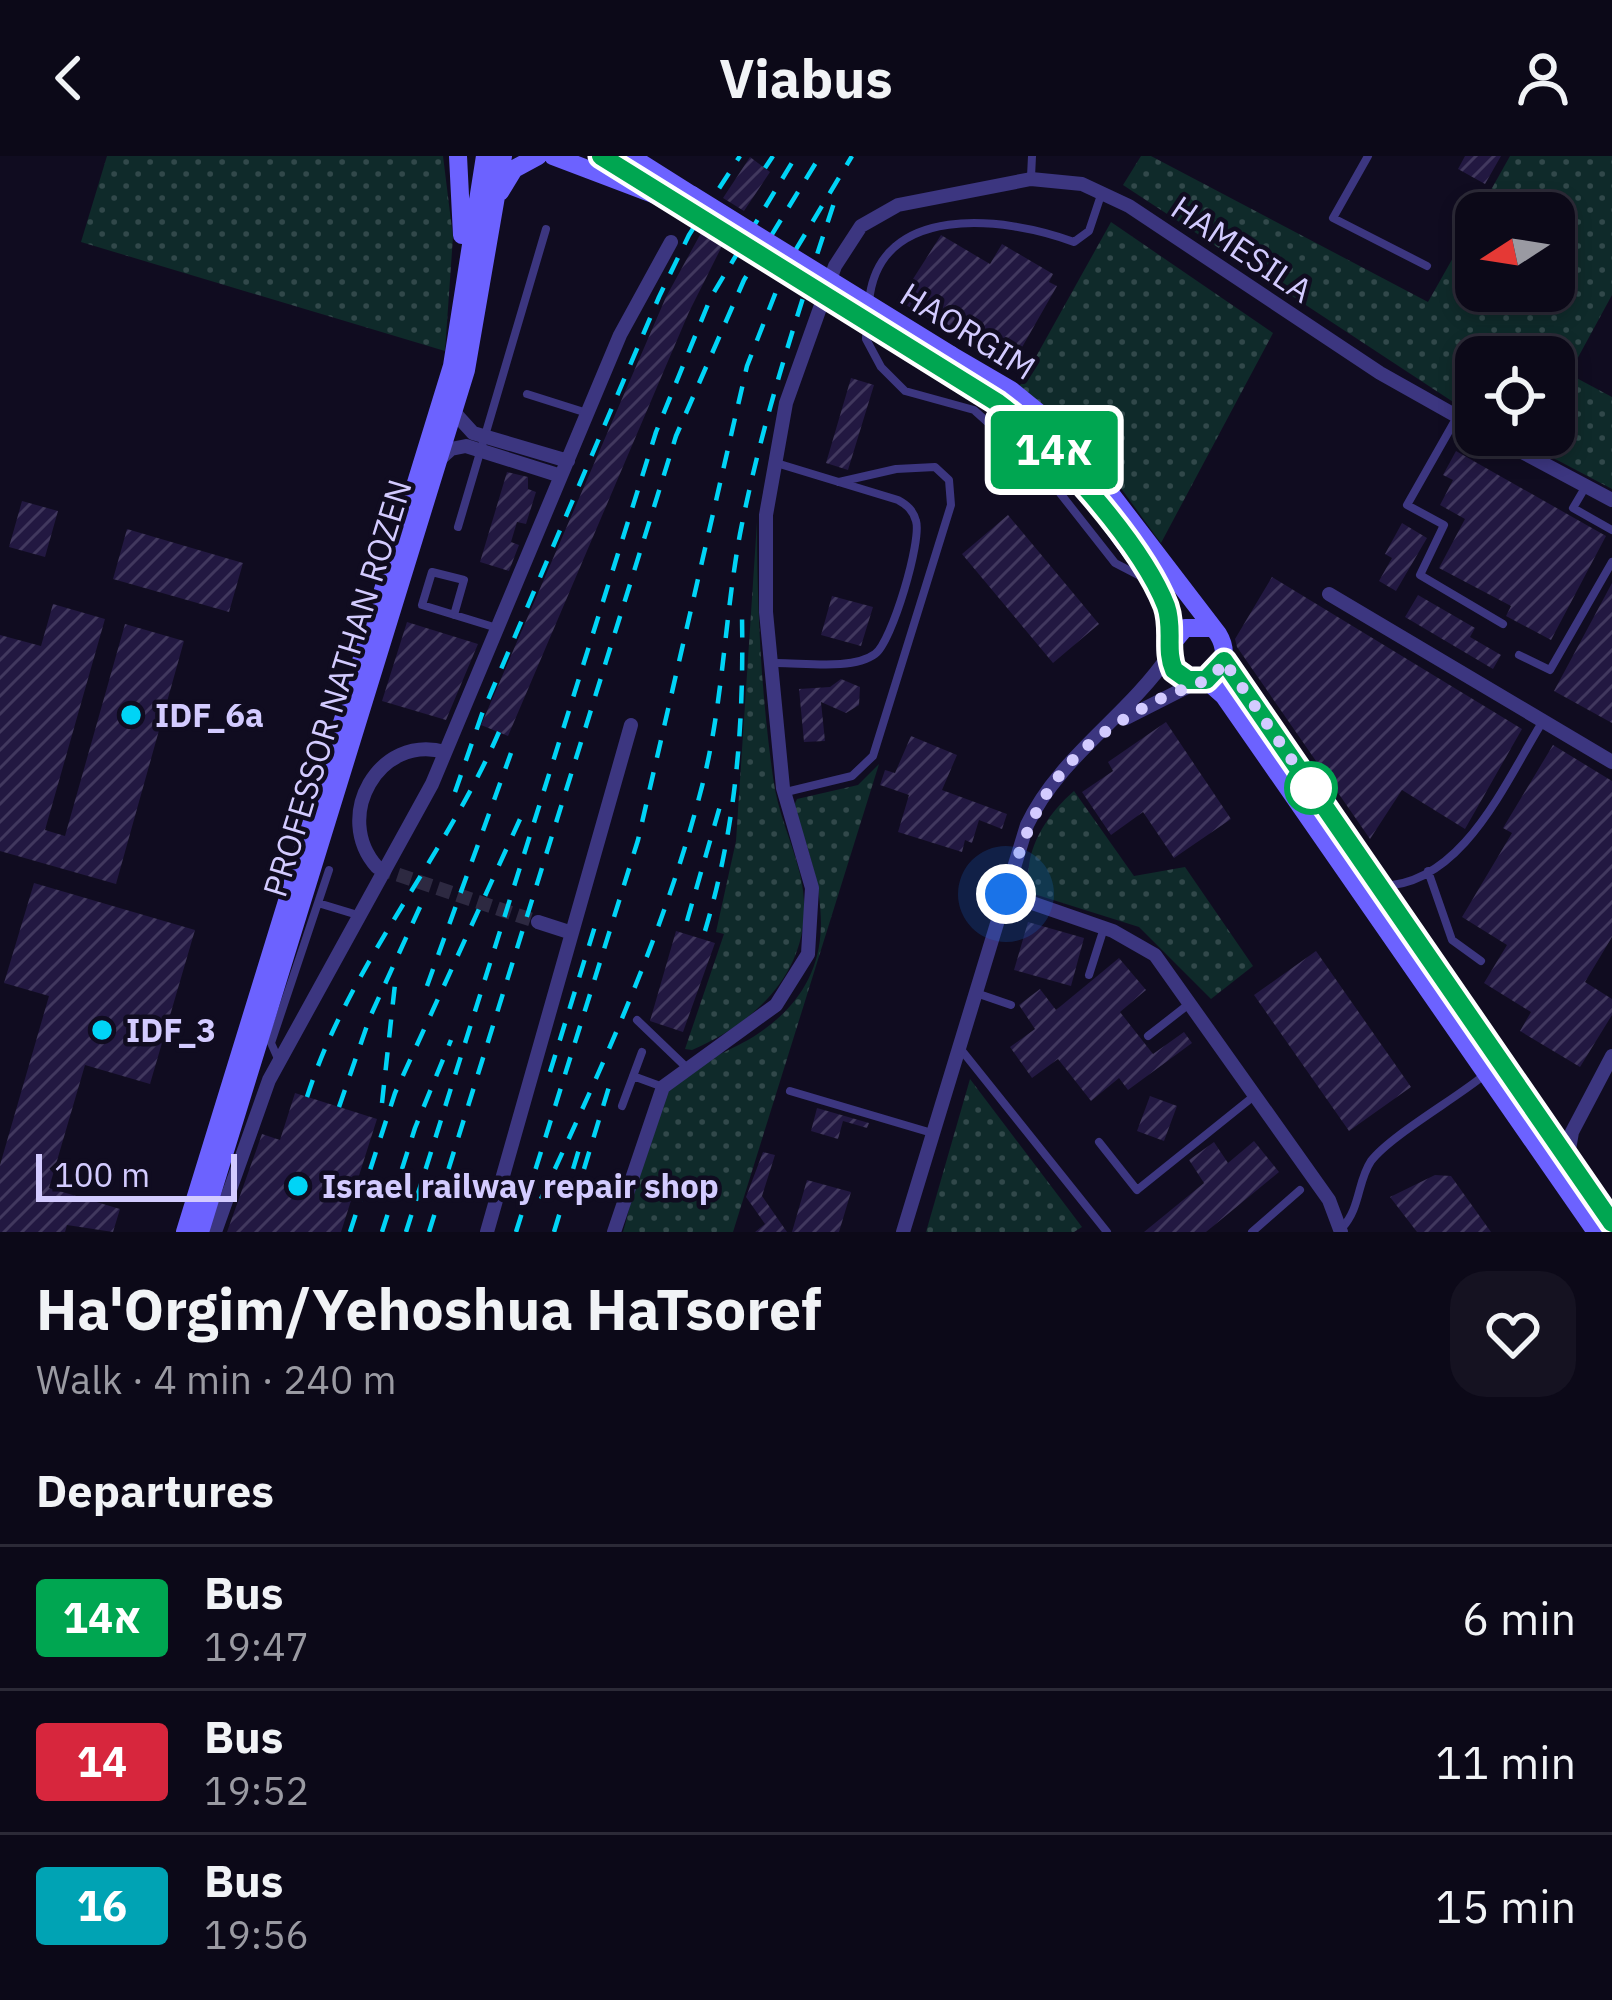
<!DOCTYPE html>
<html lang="en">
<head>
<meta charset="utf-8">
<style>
  body { margin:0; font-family:"IBM Plex Sans",Heebo,sans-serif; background:#151221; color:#f1f3f6; height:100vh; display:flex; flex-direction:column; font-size:45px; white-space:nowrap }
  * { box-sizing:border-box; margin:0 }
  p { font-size:39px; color:#9a9aa2 }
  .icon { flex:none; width:66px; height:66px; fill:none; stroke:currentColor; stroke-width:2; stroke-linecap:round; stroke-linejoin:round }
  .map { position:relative; height:1076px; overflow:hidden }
  .drawer { display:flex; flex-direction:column; background:#0c0918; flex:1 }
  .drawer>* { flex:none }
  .badge { padding:0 24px; border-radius:9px; font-size:42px; line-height:78px }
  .needle { width:78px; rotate:258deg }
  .controls { position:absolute; left:1455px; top:36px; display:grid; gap:24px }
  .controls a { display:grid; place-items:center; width:120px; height:120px; border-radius:24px; background:#0c0918; box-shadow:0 6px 18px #0003,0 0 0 3px #2c2a37; font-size:60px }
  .scale { position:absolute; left:36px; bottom:30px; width:201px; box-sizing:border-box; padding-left:12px; border:6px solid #d3cbff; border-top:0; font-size:33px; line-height:42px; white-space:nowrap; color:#d3cbff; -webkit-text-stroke:9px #100c20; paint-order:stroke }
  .you { position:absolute; width:60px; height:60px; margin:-30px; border:9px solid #fff; border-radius:50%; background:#1a73e8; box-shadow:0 0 0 18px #1a73e833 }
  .map>.badge { position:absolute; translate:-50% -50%; box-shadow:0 0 0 6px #fff }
  h2 { padding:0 36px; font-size:45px; line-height:108px }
  .round { display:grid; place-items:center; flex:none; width:126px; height:126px; border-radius:36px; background:#151221 }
  .summary { display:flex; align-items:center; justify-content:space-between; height:204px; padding:0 36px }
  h1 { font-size:57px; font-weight:700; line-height:90px }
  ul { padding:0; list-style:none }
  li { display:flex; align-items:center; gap:36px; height:144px; padding:0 36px; border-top:3px solid #2c2a37 }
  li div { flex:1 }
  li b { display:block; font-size:45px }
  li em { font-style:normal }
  li .badge { min-width:132px; font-weight:700; text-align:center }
  header { display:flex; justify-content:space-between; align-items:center; height:156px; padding:0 36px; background:#0c0918; font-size:54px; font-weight:700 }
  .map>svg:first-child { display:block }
</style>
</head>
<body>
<header><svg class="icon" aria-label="back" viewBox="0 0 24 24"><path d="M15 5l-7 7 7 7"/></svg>Viabus<svg class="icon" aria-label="person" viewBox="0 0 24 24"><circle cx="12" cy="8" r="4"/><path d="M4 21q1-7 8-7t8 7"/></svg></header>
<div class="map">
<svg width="1612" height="1076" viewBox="0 0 1612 1076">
  <defs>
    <pattern id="grass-dots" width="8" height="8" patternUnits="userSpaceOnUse" patternTransform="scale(3)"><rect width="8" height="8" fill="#0f2a2a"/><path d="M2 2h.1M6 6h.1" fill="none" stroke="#31484a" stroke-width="1.8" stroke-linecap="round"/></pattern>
    <pattern id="building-hatch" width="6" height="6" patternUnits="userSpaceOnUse" patternTransform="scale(3)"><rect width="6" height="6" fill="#221841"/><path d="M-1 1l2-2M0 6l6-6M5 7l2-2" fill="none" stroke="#41385e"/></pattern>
  </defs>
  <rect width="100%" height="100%" fill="#100c20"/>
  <path fill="url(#grass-dots)" d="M107,0H443L453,81L445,195L81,86Z
    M1141,0H1151L1428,146L1476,61V135H1554V57H1478L1510,0H1612V139L1569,218L1612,241V333L1510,279H1554V201H1476V261L1123,29Z
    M1111,66L1273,177L1161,387C1120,333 1080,265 1018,233Z
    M757,366C757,451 761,536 773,621C777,655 792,685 800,718C820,802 766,862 692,894L685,893L724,778L716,776L736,685Z
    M879,608L733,1076H623C636,1033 643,973 668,936C687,909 727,897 753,881C846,822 827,738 793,652L797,643L858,629Z
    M1074,635L1134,720L1185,711L1253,810L1211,843L1139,771L1031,737C1020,699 1046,659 1074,635Z
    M970,923L1082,1071L1074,1076H926Z"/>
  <path fill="url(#building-hatch)" d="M1465,0H1501L1485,28L1458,13Z
    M750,1L770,16L744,55L723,42Z
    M701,77L722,90L689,156L508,580L481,569L666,141Z
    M941,79L990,108L1002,88L1053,118L1049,126L1057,130L1017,200L1005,193L999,203L899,145Z
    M851,222L874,229L848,314L826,307Z
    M1456,295L1606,380L1551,484L1506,460L1511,450L1439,412L1465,363L1440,349L1453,324L1443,319Z
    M507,316L528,321V333L536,336L526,368L517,366L511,386L519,389L509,415L480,406Z
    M22,345L58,355L45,401L9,391Z
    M1008,359L1099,468L1053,507L962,398Z
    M1402,367L1427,382L1396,435L1379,425L1392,402L1385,398Z
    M127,373L243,407L229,456L113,423Z
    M1272,421L1522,573L1465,673L1402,634L1370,683L1237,491L1235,483Z
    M1612,427V567L1554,535Z
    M1418,439L1475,472L1470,481L1501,499L1493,513L1405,461Z
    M832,440L873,451L861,490L821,479Z
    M53,448L105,463L45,674L65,680L125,468L184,485L116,728L0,695V479L41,490Z
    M407,466L478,488L446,564L382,545Z
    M841,523L860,531L859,549L846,557L821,546L825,585L804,586L799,533L830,531Z
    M1166,566L1231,663L1174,702L1143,656L1111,679L1082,636L1113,615L1108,606Z
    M911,580L957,599L942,634L1007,658L1002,673L979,664L972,687L965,684L962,696L898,676L909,639L880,629L885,614L895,617Z
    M1553,589L1612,625V781L1585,826L1612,843V859L1580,911L1520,875L1531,856L1484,827L1507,789L1462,761L1512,677L1503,672Z
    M34,727L195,774L150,928L85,909L49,1032L120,1053L113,1076L67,1069L65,1076H0V1009L49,840L4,827Z
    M1028,766L1084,782L1071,830L1014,814Z
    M676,775L715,787L683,876L650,865Z
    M1316,795L1411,931L1349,975L1254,839Z
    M1119,802L1146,834L1120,856L1153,898L1184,876L1192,887L1128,934L1119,922L1091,945L1058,903L1032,922L1010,891L1035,873L1019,849L1040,833L1056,854Z
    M295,937L377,963L341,1076H227L262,978L280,984Z
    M1150,940L1177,950L1164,985L1137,975Z
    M817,952L869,967L867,972L843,965L838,983L811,975Z
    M1254,985L1279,1016L1206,1076H1144L1204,1027L1189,1004L1214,986L1228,1007Z
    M763,996L775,999L762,1040L787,1076H755L765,1068L746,1041Z
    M1435,1019L1451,1020L1491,1076H1417L1390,1041Z
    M807,1024L851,1036L839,1076H792Z"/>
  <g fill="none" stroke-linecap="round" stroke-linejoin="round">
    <path stroke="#2d2941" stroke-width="14" stroke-dasharray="14 7" stroke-linecap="butt" d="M378,712L538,766"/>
    <path stroke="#3c3680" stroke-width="8" d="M1368,0L1333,62L1427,110
      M1031,21L1032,0
      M869,146C878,46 1004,60 1074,86L1089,75L1101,39
      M867,167L866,183L881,211L905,235L974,254L1045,318L1115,407L1142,421
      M527,238L587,257
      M1457,261L1407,349L1444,369L1420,419L1503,468
      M1586,330L1573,352L1612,374
      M458,371L546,73
      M454,459L464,424L432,416L422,449L497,472
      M1519,499L1550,514L1612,406
      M772,507C800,506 852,515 875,498C892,486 922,384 916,365C913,354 907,349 898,344L773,306
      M786,636L852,620L873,600L951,349L949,324L935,311L896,313L839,326
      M1428,715L1452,784L1481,805
      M1380,730C1463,730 1506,624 1543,565
      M318,747L361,760
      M1089,819L1104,772
      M976,837L1011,849
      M637,864L685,910
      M1148,880L1189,848
      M959,891L1107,1076
      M279,905L271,887L329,714
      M633,920L663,931
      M790,935L932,977
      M622,950L642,896
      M1099,986L1137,1034L1254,940
      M1342,1072C1361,1051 1357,1026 1371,1005C1390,980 1455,943 1483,920
      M1252,1076L1300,1034"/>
    <path stroke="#3c3680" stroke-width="14" d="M453,255L473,277L568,305
      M1490,279L1612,344
      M441,302L451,293L466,290L561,320
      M1329,438L1612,606
      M1126,562L1197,526
      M377,711C332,661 379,577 445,596
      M1006,738L1113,775L1155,799L1329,1044L1341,1076
      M538,766L569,776
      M1567,1005L1572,976L1612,900
      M215,1076L269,924L432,628L620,179L671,86
      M487,1076L631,569
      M614,1076L663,931L776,849L808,798L812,732L783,632L766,456V359L786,247L835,110L861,70L898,49L1031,23L1082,28L1129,50L1380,217L1476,271
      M903,1076L1027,669C1059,601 1127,561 1169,499"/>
    <path stroke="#6c62ff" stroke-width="18" d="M458,0L462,79
      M553,0L677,47
      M601,0L638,23
      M630,0L692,39
      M500,36L514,13L538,0
      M951,199L1011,234L1065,278L1218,478C1238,511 1203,539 1175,514L1170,490L1185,472H1210
      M946,213C1022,262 1065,304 1118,378C1143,412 1166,440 1173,483
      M1224,505L1612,1067
      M1206,524L1224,540L1596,1076
      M185,1076L452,210L485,0
      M200,1076L466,214L503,0"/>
    <path stroke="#00d4f6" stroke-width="4.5" stroke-dasharray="18 15" stroke-linecap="butt" d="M765,12L773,0
      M455,636L482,558L659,141L689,79L740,0
      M687,765L720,650
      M705,775C736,671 744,569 742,461
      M427,830L511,597
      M550,916L596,767
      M307,941C349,809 444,703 499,576
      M382,947L395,828
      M339,951L370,861L420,751
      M584,1013L612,921
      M541,1043C602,911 663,780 700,638C723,553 724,465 740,378C762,265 798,156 834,47
      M350,1076L395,937L521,661
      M382,1076L415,972L451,884
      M406,1076L656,276L711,141L796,0
      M429,1076L676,280L744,124L820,0
      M516,1076L638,684L747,210L786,110L852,0
      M554,1076L580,990"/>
    <path stroke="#6c62ff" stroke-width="18" d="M692,39L951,199
      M684,51L946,213"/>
  </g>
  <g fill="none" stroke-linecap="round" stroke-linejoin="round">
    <g stroke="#fff" stroke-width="27">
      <path id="line" d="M601,0L998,247C1052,287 1142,388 1166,450C1174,473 1165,494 1174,514L1188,524H1206L1224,505L1612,1067"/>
    </g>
    <use href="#line" stroke="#00a651" stroke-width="18"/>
    <path stroke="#d3cbff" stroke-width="12" stroke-dasharray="0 21.6" d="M1006,738C1036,636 1065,591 1162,542C1184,531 1213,528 1224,505L1311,632"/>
  </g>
  <g fill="#00d4f6" stroke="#100c20" stroke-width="4.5">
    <circle cx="131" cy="559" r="12"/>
    <circle cx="102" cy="874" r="12"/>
    <circle cx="298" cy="1030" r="12"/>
  </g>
  <circle fill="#fff" stroke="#00a651" stroke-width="6" cx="1311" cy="632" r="24"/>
  <g text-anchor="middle" stroke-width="9" stroke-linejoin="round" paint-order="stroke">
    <g font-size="33" fill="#d3cbff" stroke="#100c20">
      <text transform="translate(1242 93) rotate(34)" y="12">HAMESILA</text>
      <text transform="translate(968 175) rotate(32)" y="12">HAORGIM</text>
      <text transform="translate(337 532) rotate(-73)" y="12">PROFESSOR NATHAN ROZEN</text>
    </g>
    <g font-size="33" font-weight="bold" fill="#d3cbff" stroke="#100c20" text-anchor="start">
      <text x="155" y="571">IDF_6a</text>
      <text x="126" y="886">IDF_3</text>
      <text x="322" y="1042">Israel railway repair shop</text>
    </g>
  </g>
</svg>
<div class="controls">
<a><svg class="needle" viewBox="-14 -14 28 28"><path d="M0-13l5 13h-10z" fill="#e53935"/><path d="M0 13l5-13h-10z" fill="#9a9aa2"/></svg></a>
<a><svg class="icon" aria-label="locate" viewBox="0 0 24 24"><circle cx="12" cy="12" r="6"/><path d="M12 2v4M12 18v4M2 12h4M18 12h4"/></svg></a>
</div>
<div class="scale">100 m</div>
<div class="you" style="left:1006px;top:738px"></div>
<b class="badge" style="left:1054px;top:294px;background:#00a651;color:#fff">14א</b>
</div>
<section class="drawer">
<div class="summary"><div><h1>Ha'Orgim/Yehoshua HaTsoref</h1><p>Walk · 4 min · 240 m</p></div><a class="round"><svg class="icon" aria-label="heart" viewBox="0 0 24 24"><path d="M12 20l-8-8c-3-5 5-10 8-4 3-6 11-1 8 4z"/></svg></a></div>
<h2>Departures</h2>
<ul>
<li><span class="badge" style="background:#00a651;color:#fff">14א</span><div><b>Bus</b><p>19:47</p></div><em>6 min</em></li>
<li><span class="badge" style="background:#d7263d;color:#fff">14</span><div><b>Bus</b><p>19:52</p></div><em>11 min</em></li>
<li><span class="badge" style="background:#00a3b4;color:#fff">16</span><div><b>Bus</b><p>19:56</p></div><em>15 min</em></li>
</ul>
</section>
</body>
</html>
